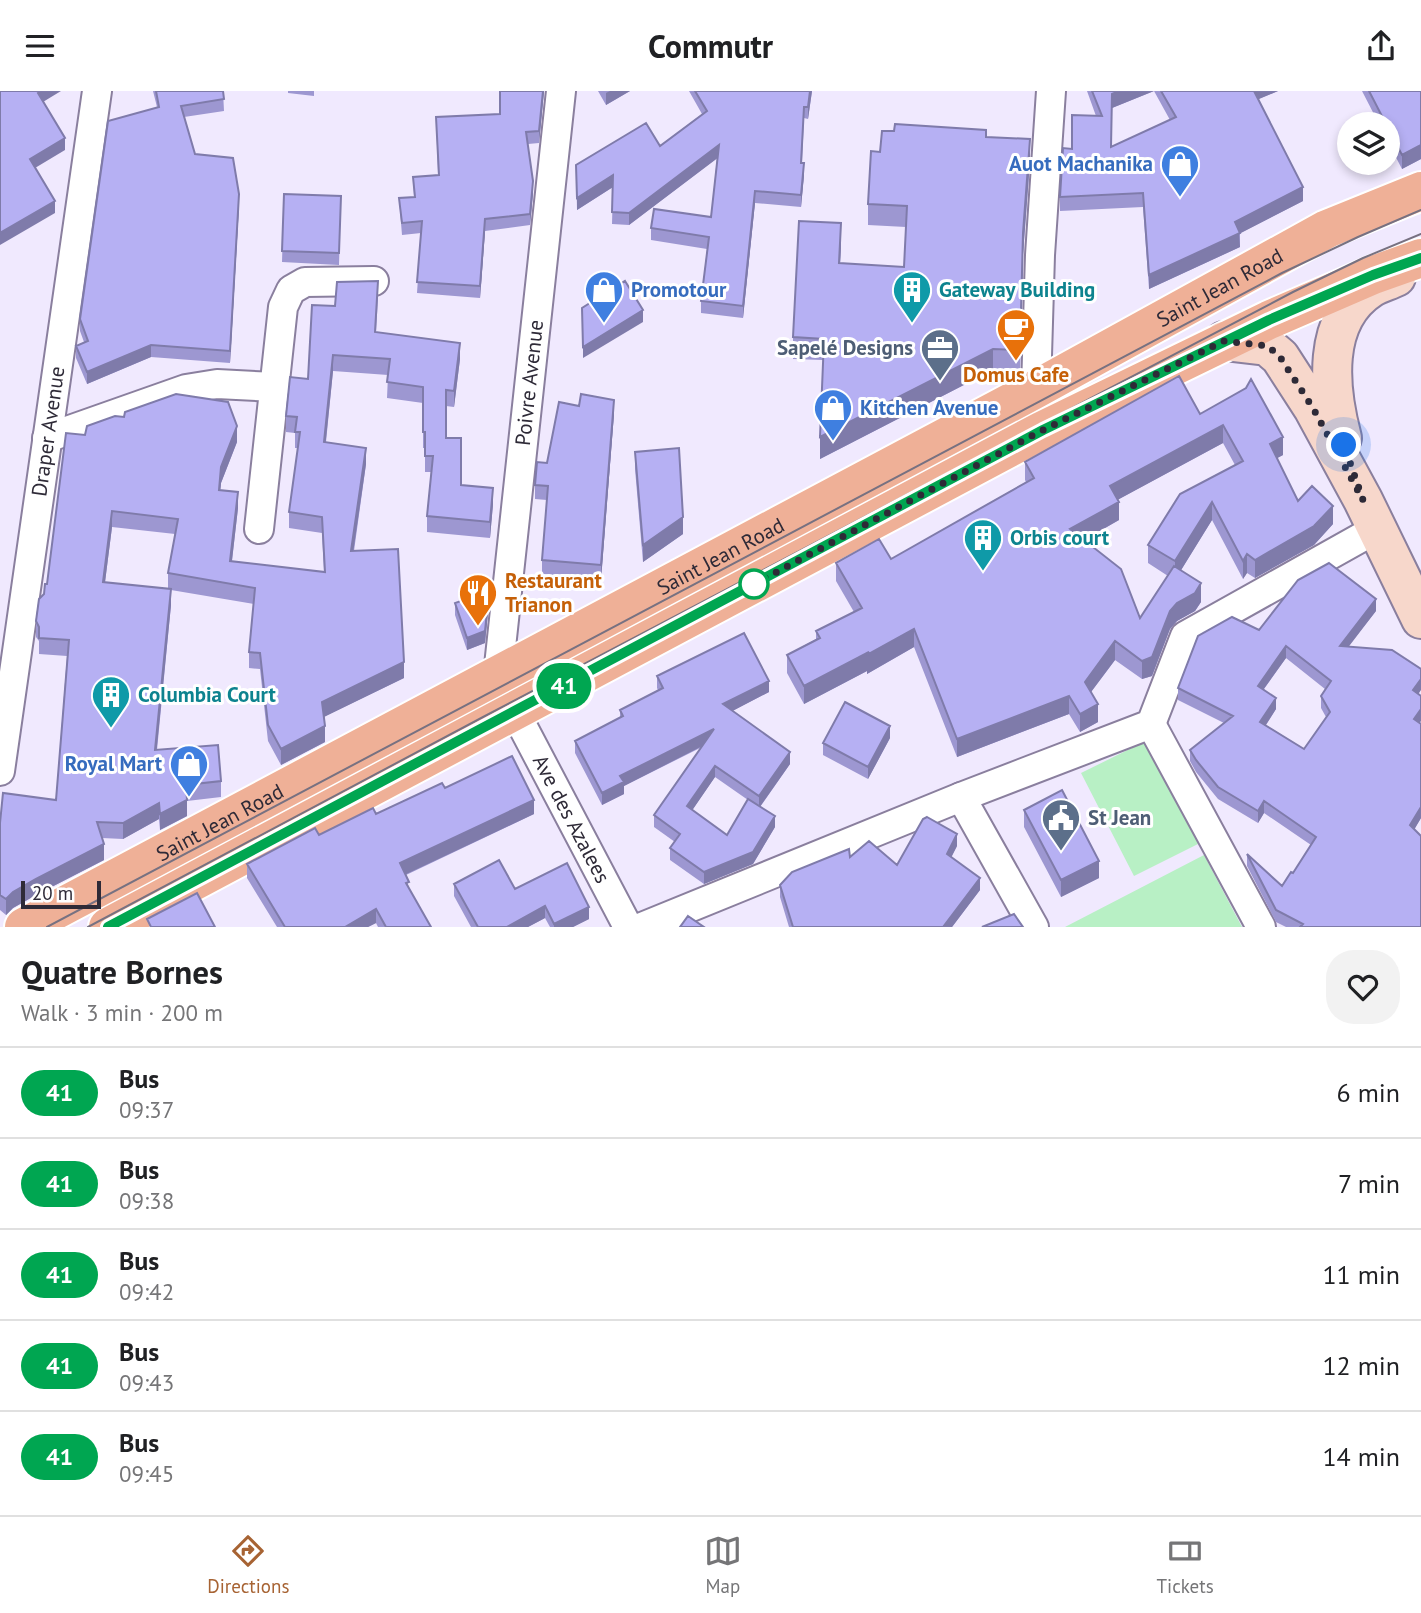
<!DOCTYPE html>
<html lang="en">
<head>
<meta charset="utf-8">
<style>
  body { margin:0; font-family:"PT Sans",sans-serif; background:#f2f2f2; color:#202124; height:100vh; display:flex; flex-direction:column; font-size:26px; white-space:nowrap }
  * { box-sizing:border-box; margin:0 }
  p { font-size:23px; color:#757577 }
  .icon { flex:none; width:38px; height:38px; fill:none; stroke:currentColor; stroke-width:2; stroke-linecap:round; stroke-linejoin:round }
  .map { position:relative; height:836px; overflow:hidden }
  .panel { display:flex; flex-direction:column; background:#fff; flex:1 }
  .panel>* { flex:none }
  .badge { padding:0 14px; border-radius:23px; font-size:24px; line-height:46px }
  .fabs { position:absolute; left:1337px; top:21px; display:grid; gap:14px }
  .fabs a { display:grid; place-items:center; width:63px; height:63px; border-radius:50%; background:#fff; box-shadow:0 4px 10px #0003; font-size:35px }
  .scale { position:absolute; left:21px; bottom:18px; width:80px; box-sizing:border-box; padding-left:7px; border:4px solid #2e2a37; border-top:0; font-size:19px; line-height:24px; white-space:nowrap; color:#2e2a37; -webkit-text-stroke:5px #fff; paint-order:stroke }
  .you { position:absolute; width:35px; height:35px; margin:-18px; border:5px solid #fff; border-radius:50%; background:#1a73e8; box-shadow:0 0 0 10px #1a73e833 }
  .map>.badge { position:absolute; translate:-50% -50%; box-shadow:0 0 0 4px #fff }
  .round { display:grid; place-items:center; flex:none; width:74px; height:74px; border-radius:28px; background:#f2f2f2 }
  .overview { display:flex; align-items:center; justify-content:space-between; height:119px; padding:0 21px }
  h1 { font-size:33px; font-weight:800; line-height:52px }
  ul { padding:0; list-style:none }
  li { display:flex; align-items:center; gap:21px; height:91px; padding:0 21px; border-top:2px solid #e0e0e0 }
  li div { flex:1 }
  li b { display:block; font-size:26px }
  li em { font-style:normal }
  li .badge { min-width:77px; font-weight:700; text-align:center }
  header { display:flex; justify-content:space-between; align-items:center; height:91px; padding:0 21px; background:#fff; font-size:32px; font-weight:800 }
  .tabs { display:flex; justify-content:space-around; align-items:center; height:98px; border-top:2px solid #e0e0e0; background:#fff; font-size:19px; color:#757577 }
  .tabs a { display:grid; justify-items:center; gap:4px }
  .tabs .selected { color:#a76333 }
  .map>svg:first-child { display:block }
</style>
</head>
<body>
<header><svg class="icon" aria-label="menu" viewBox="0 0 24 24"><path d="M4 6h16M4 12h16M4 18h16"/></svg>Commutr<svg class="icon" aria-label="share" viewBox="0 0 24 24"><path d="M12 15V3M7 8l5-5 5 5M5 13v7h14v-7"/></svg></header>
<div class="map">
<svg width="1421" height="836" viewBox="0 0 1421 836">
  <rect width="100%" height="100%" fill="#f0e9fe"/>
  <path fill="#b8f0c5" d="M1148,649L1200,752L1134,785L1081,682Z
    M1204,764L1242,836H1065Z"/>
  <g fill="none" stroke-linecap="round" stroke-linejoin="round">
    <g stroke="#8a7f9e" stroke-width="32">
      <g id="minor">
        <path d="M1036,298L1040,164L1051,0"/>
        <path d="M47,347L186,298L217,293L275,296"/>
        <path d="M259,438L283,216L291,199L305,191L374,190"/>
        <path id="s1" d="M498,584L561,0"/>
        <path id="s2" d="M515,621L628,836"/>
        <path d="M1151,633L1261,836"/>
        <path id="s3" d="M0,680L97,0"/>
        <path d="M961,706L1034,836"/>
        <path d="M642,836L961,706L1151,633L1185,545L1378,437"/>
      </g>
    </g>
    <g stroke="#8a7f9e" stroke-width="42">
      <path id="secondary" d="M1224,250L1267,255L1280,266L1313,317L1363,409L1421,528
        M1342,347C1329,298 1321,229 1371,197C1379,192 1388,190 1396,186"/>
    </g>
    <g stroke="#fff" stroke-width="42">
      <g id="primary">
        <path id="s4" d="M24,836L1036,298L1327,138L1421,100"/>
        <path d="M108,836L1043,339L1269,229L1373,184L1421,167"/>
      </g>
    </g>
    <use href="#minor" stroke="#fff" stroke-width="28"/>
    <use href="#secondary" stroke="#f7d7cb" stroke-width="38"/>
    <use href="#primary" stroke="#efb097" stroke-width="38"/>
    <path stroke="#777181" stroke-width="2" d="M47,836L1282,182L1358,146L1421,119
      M88,836L485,625L1293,201L1363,167L1421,143"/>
  </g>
  <path fill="#9d97d1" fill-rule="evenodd" d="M153,0H223L224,20L184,26L195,63L239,115L230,272L151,266L87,293L76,267V255L84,251L80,240V228L157,16Z
    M288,0H314V5L288,2Z
    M500,0H544L539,52L528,53L533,102L530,134L485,140L480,207L417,202L421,142L402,144L399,107L414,106L413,86L438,84L436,26L500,23Z
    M598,0H630L606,14Z
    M689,0H812L808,28L804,27L802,72L804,84L801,116L755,112L743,227L701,222V210L707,158L651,149V137L711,126L717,67L629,134L612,133L613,96L577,119L576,74L660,55L702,23Z
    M1087,0H1278L1258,8L1303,110L1240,142V156L1149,198L1143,116L1060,120V106L1072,58L1096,25ZM1154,0L1170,29L1111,56L1112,17Z
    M1362,0H1421V68L1402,78L1388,51V33H1379Z
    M986,46L1030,70L1023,163L1020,281L993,279L820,368L823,269L793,268V246L841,153L840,173L904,176L906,136L868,134V113L880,61Z
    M284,103L341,105L339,174L282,171Z
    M378,206L376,241L460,268L454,316L446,315V347L461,394L493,413L490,447L427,441V425L431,381H425V357H423V312L387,307L388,284L333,280L326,351L366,373L354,460L404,587L323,626L325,651L281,674L268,650L260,578L249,577V561L254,513L171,499V514L157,659L221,690V706L187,710V725L160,739L159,728L123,748L102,747L104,769L36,804L13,817L6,824L0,819V732L56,709L67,565L39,563V550L36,546V530L47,493L85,344L237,351L221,392L220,399L238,417L232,470L324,481L322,442L289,437V421L298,357H295V342L286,341V325L308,288L335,215ZM112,436L175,443L168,482V498L105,491Z
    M614,323L601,489L542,483V469L547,409L535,408V394L547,372Z
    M1200,323L1283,364L1277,367L1298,410L1333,433L1314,454L1255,487L1247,482L1243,488L1212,429L1181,479L1201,511L1195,520L1177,530L1170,538L1152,585L1142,588L1115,569L1091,601L1098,631L1080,641L1069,623L957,666L914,556L867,583V580L804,613L787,582V564L816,548V540L854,521L836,490V472L891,468L1026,391L1025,389V371ZM1223,352L1235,374L1148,454V472L1168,485L1140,527L1084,449L1119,429L1117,409Z
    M635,361L683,443L643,471L635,378Z
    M489,511L485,552L467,559L455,524V512Z
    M1376,520L1348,555L1418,603L1421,727L1414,738L1421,836H1286L1276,831L1247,775V763L1282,795L1293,782L1311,754L1264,722L1258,732L1218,708L1196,681L1190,670V659L1224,632L1178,609V597ZM1286,567L1325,598L1321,605V617L1326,626L1304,658L1266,634L1276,618L1264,598Z
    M657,585L769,601L732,620L790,673L760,716L775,736L753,773L704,793L670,769V757L675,751L654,736V724L702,656L624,695V703L602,714L575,662V650L620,627V619L658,599L657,597ZM715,686L748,709L727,744L692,719Z
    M890,647L868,688L823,664V652Z
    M445,697L534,723L406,784L409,798L431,836H378L376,832L368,836H277L247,787V773L319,744Z
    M1024,719L1099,787L1061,806L1024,736Z
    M957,755L951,766L980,799L952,836H789L780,806V794L850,766L897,774Z
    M454,793L515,798L589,828L573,836H550L545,827L528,836H471L454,805Z"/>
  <path fill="#7f7baa" d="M41,0H61L38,14V2Z
    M543,0H544L539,52V40Z
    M610,0H630L606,14V2Z
    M810,0H812L808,28V16Z
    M1119,0H1154L1112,17V3Z
    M1252,0H1278L1252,11Z
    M65,47V59L30,80V68Z
    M1030,48V70L1023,163L1020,281L1023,142Z
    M719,54V66L629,134V122Z
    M1421,54V68L1402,78V64Z
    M804,72V84L801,116V104Z
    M613,84V96L577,119V107Z
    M533,90V102L530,134V123Z
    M1303,96V110L1239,143L1240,156L1149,198V184L1235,131Z
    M755,100V112L743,227V215Z
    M239,103V115L230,272V260Z
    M55,110V122L0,154V142Z
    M485,128V140L480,207V195Z
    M841,132V153L839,194V172Z
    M643,219V231L583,267V256Z
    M460,252V268L454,316V300Z
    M151,254V266L87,293V281Z
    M993,258V279L820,368V346Z
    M333,264V280L324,367V351Z
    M614,309V323L601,489V474Z
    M1223,334V352L1110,413V395Z
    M237,335V351L221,392L219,415V399L221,376Z
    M1283,346V364L1270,371V353Z
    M366,357V373L351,476V460Z
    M493,397V413L490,447V431Z
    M238,401V417L230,486V470Z
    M1119,411V429L1070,457V438Z
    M1212,411V429L1175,489V470Z
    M1333,415V433L1314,454L1255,487V469Z
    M112,420V436L103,507V491Z
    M683,426V443L643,471V454Z
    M1247,463V482L1243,488V470Z
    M1201,492V511L1195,520L1177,530L1170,538L1152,585L1142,588V570L1170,520L1177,512Z
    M171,498V514L155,675V659Z
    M489,500V511L485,552L467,559V547Z
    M1376,508V520L1340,567V555Z
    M914,538V556L867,583V580L804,613V595Z
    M1115,550V569L1085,609V591Z
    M1286,555V567L1258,606V595Z
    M404,571V587L322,627V611Z
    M1421,588V599L1413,611V599Z
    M769,590V601L723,625V613Z
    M1069,605V623L957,666V648Z
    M1276,607V618L1260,643V631Z
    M1098,613V631L1080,641V623Z
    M1421,618V630L1414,640V628Z
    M325,635V651L281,674V658Z
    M890,635V647L868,688V676Z
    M714,638V649L624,695V703L602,714V702L620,685Z
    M790,661V673L759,717V705Z
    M715,675V686L687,727V715Z
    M187,709V725L160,739V723Z
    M534,709V723L400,786V772Z
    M1264,710V722L1258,732V720Z
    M159,712V728L123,748V732Z
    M1421,716V727L1410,746V734Z
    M775,725V736L753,773L704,793V781Z
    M957,743V755L947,775V763Z
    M104,753V769L36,804L13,817L6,824V808L13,801L36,788Z
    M1099,770V787L1061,806V789Z
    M980,787V799L952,836H943Z
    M545,815V827L528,836H507Z
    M589,816V828L573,836H554V833Z
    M376,818V832L368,836H345Z"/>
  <path fill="#b6b0f3" stroke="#7f7baa" stroke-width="2" fill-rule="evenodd" d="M0,0H41L38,2L65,47L30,68L55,110L0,142Z
    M156,0H223L224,8L181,15L195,63L233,67L239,103L230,260L151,254L87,281L76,255L88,250L80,228L108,30L159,16Z
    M500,0H543L539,40L526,41L533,90L530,123L485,128L480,195L417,191L422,130L402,132L399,107L415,106L413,86L439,84L436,26L500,23Z
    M695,0H810L808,16H804L801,72H804L801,104L755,100L743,215L701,210L709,146L651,137L654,118L711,126L719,54L629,122L612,121L613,84L577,107L576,74L646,32L660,55L707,20Z
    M1092,0H1119L1112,3L1111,56L1176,26L1161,0H1254L1303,96L1235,131L1240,142L1149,184L1143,102L1060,106L1063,57L1072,58V24L1102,25Z
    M1369,0H1421V54L1402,64L1388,37V33H1386Z
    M895,33L986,39V46L1030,48L1023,142L1020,259L993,258L820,346L824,248L793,246L799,130L841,132L839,172L904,176L907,115L868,113L871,60L880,61L882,40H894Z
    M284,103L341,105L339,162L282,160Z
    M378,190L375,241L460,252L454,300L446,299V347H461V394L493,397L490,431L427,425L433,365H425V341H423V296L387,291L390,268L333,264L324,351L366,357L351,460L398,458L404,571L322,611L325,635L281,658L268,634L260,562L249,561L255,497L168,482L178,428L112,420L103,491L171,498L155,659L218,654L221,690L186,694L187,709L160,723L159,712L123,732L97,731L104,753L36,788L13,801L6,808L0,804V732L3,702L56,709L69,549L39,547V536L36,530L39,508L44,503L45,493H47L66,342L85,344L87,335L115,325L124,326L125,321L176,303L228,311L237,335L221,376L219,399L238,401L230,470L325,481L322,426L289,421L300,341H295L297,326L286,325L290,286L308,288L312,214L335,215L337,191Z
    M625,190L643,219L583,256L582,217Z
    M1179,285L1200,323L1246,297L1251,288L1283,346L1270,353L1298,410L1312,395L1333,415L1314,435L1255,469L1247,463L1243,470L1212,411L1175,470L1148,454L1180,403L1243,370L1223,334L1110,395L1119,411L1070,438L1121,478L1140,527L1174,475L1201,492L1195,502L1177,512L1170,520L1152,566L1142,570L1115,550L1085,591L1098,613L1080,623L1069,605L957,648L914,538L867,564L869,561L804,595L787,564L820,547L816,540L862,517L836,472L879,448L891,468L1034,387L1025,371Z
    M581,303L614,309L601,474L542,469L548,395L535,394L537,371L547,372L559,311L579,315Z
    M679,357L683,426L643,454L635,361Z
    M1329,472L1376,508L1340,555L1392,559L1421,578V588L1413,599L1421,605V618L1414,628L1421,633V716L1410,734L1421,745V836H1300L1303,833L1276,819L1247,763L1282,795L1291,781L1293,782L1316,746L1264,710L1258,720L1218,696L1196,669L1190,659L1233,625L1178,597L1198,545L1232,526L1259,539L1298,489ZM1286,555L1331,590L1321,605L1330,621L1304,658L1260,631L1276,607L1258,595Z
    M489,500L485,540L467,547L455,512Z
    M744,542L769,590L723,613L790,661L759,705L715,675L687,715L727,744L748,708L775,725L753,761L704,781L670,757L680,743L654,724L714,638L620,685L624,691L602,702L575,650L623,625L620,619L663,597L657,585Z
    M845,611L890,635L868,676L823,652Z
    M512,665L534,709L400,772L409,791L406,792L431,836H386L376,818L345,836H285L247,773L315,737L319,744L373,717L376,723L442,692L445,697Z
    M1062,699L1099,770L1061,789L1024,719Z
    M927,726L957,743L947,763L980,787L943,836H793L780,794L792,781L849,758L850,766L869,750L897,774L923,728Z
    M499,769L515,798L567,772L589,816L554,833L545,815L507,836H478L454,793Z
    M197,802L215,836H151L147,828Z
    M1014,823L1023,836H982Z
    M688,825L704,836H680Z"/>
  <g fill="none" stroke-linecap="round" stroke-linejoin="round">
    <g stroke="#fff" stroke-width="16">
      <path id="line" d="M108,836L1043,339L1269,229L1373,184L1421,167"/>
    </g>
    <use href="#line" stroke="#00a651" stroke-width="10"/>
    <path stroke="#2e2a37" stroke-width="7" stroke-dasharray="0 12.6" d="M754,493L1043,339L1224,250L1268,255L1280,266L1313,317L1363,409L1344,354"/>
  </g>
  <defs>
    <g id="shop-pin" transform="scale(2.0125)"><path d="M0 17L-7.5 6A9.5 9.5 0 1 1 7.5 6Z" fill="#3f7fe0" stroke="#fff"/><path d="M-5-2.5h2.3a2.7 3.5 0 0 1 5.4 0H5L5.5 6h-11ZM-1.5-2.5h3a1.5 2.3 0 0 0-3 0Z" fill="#fff"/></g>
    <g id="building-pin" transform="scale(2.0125)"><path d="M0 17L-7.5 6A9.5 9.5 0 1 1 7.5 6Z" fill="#0f9aa8" stroke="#fff"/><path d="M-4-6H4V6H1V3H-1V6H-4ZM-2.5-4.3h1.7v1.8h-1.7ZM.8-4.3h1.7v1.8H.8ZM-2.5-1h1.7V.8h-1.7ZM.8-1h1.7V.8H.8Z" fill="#fff"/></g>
    <g id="cafe-pin" transform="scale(2.0125)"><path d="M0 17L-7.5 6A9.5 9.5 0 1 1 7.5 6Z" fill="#e8710a" stroke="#fff"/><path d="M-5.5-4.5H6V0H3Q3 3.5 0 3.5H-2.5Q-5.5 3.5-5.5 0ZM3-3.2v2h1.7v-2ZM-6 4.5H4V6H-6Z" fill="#fff"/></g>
    <g id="office-pin" transform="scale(2.0125)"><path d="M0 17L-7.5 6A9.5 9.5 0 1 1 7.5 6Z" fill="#5c6f8a" stroke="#fff"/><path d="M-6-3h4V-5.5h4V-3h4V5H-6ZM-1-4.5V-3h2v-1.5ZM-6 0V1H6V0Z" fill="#fff"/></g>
    <g id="restaurant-pin" transform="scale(2.0125)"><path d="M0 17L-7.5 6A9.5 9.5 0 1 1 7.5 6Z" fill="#e8710a" stroke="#fff"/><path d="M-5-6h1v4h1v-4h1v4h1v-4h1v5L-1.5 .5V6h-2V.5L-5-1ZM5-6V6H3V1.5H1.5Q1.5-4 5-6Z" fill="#fff"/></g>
    <g id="civic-pin" transform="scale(2.0125)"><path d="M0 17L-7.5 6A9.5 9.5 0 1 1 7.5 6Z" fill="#5c6f8a" stroke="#fff"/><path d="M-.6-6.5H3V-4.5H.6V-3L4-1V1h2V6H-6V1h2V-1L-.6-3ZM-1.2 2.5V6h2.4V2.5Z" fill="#fff"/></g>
  </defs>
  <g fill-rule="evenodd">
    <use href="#shop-pin" x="1180" y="73"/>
    <use href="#shop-pin" x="604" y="199"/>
    <use href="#building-pin" x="912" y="199"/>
    <use href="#cafe-pin" x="1016" y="237"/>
    <use href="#office-pin" x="940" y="257"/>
    <use href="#shop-pin" x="833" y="317"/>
    <use href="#building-pin" x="983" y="447"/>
    <use href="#restaurant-pin" x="478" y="502"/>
    <use href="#building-pin" x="111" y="604"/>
    <use href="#shop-pin" x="189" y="673"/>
    <use href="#civic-pin" x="1061" y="727"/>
  </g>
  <circle fill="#fff" stroke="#00a651" stroke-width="3.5" cx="754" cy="493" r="14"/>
  <g text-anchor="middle" stroke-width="6" stroke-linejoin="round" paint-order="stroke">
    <g font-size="21" font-weight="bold" fill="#366cbe" stroke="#fff" text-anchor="end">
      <text x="1153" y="80">Auot Machanika</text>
      <text x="631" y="206" text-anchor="start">Promotour</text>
      <text x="860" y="324" text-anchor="start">Kitchen Avenue</text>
      <text x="162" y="680">Royal Mart</text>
    </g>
    <g font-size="21" fill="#2e2a37" stroke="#fff">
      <text dy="7" stroke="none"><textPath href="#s4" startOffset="1356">Saint Jean Road</textPath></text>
      <text dy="7" stroke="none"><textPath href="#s1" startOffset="294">Poivre Avenue</textPath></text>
      <text dy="7" stroke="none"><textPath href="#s3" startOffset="343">Draper Avenue</textPath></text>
      <text dy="7" stroke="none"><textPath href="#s4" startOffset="789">Saint Jean Road</textPath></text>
      <text dy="7" stroke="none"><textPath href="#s2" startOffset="121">Ave des Azalees</textPath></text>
      <text dy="7" stroke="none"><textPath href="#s4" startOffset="222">Saint Jean Road</textPath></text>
    </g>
    <g font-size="21" font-weight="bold" fill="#0d838f" stroke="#fff" text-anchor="start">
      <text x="939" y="206">Gateway Building</text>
      <text x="1010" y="454">Orbis court</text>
      <text x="138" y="611">Columbia Court</text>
    </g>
    <g font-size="21" font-weight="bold" fill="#4e5e75" stroke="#fff" text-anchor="end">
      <text x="913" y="264">Sapelé Designs</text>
      <text x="1088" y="734" text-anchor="start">St Jean</text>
    </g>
    <g font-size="21" font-weight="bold" fill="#c56008" stroke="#fff">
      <text x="1016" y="291">Domus Cafe</text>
      <text x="505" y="497" text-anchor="start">Restaurant<tspan x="505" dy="24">Trianon</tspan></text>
    </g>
  </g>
</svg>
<div class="fabs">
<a><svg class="icon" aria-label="layers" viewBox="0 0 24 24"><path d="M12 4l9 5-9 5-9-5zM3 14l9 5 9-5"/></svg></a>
</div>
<div class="scale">20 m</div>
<div class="you" style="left:1344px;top:354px"></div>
<b class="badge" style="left:564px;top:595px;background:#00a651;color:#fff">41</b>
</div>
<section class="panel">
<div class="overview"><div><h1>Quatre Bornes</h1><p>Walk · 3 min · 200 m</p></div><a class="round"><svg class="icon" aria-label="heart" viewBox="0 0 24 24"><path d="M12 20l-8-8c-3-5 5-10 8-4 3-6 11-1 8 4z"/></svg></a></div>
<ul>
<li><span class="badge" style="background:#00a651;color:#fff">41</span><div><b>Bus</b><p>09:37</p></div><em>6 min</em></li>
<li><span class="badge" style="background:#00a651;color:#fff">41</span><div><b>Bus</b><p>09:38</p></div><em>7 min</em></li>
<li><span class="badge" style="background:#00a651;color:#fff">41</span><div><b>Bus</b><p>09:42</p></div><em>11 min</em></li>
<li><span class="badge" style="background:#00a651;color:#fff">41</span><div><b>Bus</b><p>09:43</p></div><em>12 min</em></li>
<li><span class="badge" style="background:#00a651;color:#fff">41</span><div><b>Bus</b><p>09:45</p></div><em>14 min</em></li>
</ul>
</section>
<nav class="tabs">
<a class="selected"><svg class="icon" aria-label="directions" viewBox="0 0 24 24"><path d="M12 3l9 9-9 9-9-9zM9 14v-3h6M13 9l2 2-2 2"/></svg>Directions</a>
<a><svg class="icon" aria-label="map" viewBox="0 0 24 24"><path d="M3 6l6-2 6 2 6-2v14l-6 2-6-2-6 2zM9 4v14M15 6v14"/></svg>Map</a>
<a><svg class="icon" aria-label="tickets" viewBox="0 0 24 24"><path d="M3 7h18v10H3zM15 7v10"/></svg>Tickets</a>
</nav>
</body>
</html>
